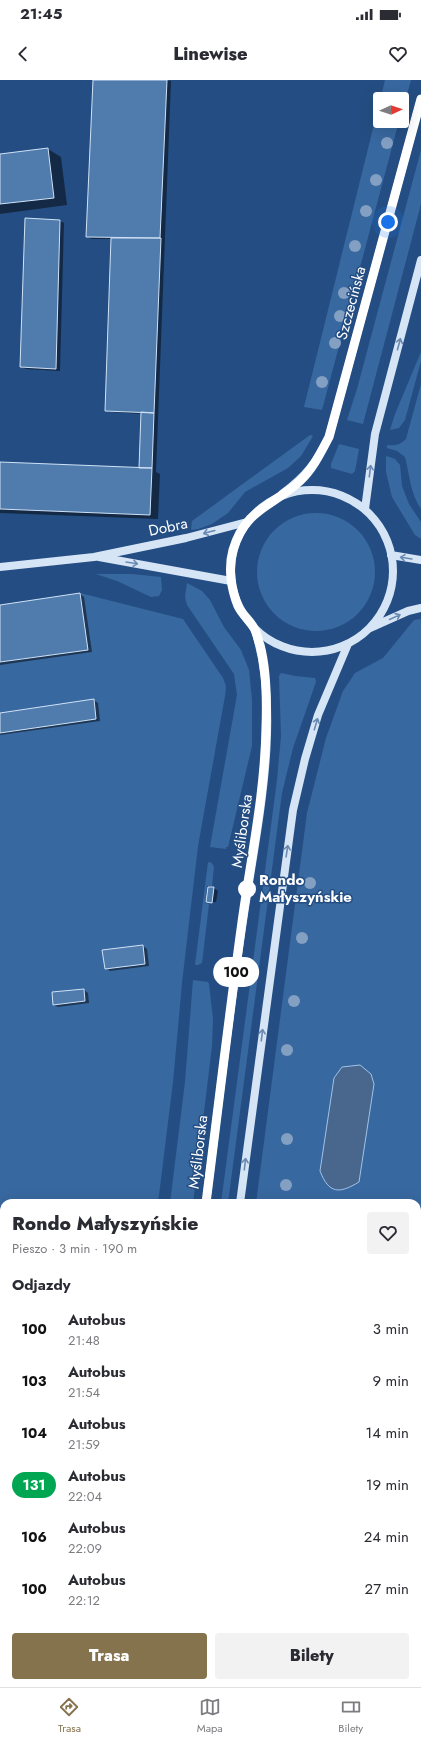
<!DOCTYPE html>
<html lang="pl">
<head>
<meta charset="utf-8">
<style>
  body { margin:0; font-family:Jost,sans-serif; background:#f2f2f3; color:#2b2b33; height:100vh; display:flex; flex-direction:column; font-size:15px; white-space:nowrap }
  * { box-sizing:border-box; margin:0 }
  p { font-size:13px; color:#7c7c81 }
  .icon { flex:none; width:22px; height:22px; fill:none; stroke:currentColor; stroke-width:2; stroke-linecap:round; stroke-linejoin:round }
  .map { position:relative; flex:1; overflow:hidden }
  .drawer { position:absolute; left:0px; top:1119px; width:421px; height:488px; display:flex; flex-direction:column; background:#fff; border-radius:12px 12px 0 0; box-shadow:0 4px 16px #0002 }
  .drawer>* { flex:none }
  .badge { padding:0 8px; border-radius:13px; font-size:14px; line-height:26px }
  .needle { width:26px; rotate:87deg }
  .controls { position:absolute; left:373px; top:12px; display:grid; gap:8px }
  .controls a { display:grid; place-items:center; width:36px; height:36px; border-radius:4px; background:#fff; box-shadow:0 4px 16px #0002; font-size:20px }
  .you { position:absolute; width:20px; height:20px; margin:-10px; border:3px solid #fff; border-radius:50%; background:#1a73e8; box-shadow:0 0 0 6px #1a73e833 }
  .map>.badge { position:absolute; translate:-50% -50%; box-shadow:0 0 0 2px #fff }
  h2 { padding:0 12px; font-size:15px; line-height:36px }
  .round { display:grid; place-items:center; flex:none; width:42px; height:42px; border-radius:4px; background:#f2f2f3 }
  .overview { display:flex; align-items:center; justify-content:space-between; height:68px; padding:0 12px }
  h1 { font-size:19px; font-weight:800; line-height:30px }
  .action { display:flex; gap:8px; margin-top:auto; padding:8px 12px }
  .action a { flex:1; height:46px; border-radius:4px; background:#85734e; color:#fff; font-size:16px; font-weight:800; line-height:46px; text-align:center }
  .action a+a { background:#f2f2f3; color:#2b2b33 }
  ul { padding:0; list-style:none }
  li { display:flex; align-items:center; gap:12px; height:52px; padding:0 12px }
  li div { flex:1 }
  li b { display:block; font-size:15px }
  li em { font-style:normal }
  li .badge { min-width:44px; font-weight:700; text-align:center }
  .status { display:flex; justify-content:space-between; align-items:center; height:28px; padding:0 20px; background:#fff; direction:ltr }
  .status svg { height:11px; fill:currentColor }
  header { display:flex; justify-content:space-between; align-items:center; height:52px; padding:0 12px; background:#fff; font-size:18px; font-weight:800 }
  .dock { display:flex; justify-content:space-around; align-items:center; height:56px; border-top:1px solid #e1e1e2; background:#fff; font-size:11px; color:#7c7c81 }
  .dock a { display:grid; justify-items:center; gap:2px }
  .dock .selected { color:#85734e }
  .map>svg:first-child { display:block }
</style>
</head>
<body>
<div class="status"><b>21:45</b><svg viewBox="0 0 49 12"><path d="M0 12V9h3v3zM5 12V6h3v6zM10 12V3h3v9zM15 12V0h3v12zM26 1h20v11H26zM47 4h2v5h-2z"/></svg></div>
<header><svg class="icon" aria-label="back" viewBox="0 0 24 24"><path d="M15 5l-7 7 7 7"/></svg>Linewise<svg class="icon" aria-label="heart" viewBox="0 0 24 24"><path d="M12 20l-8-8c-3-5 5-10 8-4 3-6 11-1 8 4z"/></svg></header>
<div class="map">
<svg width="421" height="1607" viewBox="0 0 421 1607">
  <rect width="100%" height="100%" fill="#244e83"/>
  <path fill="#3868a0" d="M385,0H411L402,32V19H380V41H399L322,330L304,327Z
    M421,70V124L363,344L347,340L357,309Z
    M421,272V281L405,340L399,348L390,350L395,334Z
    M421,304V429C410,413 410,396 405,377L397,371L387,368V365C395,366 400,365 406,359Z
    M310,355L313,356L301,376L288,388L245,412L228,433L212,444L198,449L191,450L192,441Z
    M339,364L359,369L355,391L352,394L331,388V384Z
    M386,376L395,379L400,385L402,406L409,424L421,442V459L415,455L392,417L386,392Z
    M257 492a59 59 0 1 1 118 0a59 59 0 1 1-118 0Z
    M96,494H132L161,497L162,510L159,516L151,517L117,501Z
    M187,503L202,511L210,520L224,547L241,570L249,590L252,619V666L228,767H226V769L210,767L237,615L234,594L187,525L185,517Z
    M80,513L183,539L223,598L226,606L225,616L198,766L182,903L173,1002L158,1123H4V1589L0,1590V566L36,558Z
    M421,539V1270L417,1267V1123H256L307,733L326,658L343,611L355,593L383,578L414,540Z
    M281,593L295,596L315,598L316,602L293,668L282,713L228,1123H221L277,700L281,656L279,596Z
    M208,782L212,783L214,787L212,806H207L205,823L209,824L202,883L198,885H195Z
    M193,900L208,902L209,904L213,939L212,966L193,1123H170L185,1002Z
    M193,1603H256V1607H192Z"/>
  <path fill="#49678d" stroke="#a0c3e8" d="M360,985L371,994L374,1004L359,1102C339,1114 329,1114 320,1091L334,998L342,987Z"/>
  <path fill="#0007" d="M94,0L171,1L156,392L160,394L158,439L0,433V383L143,389L142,334L110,332L106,330L112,159H92L87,157Z
    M48,69L61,77L67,125L0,134V75Z
    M60,141L64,143L60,291L26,289L22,287Z
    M80,514L84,517L92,572L0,585V526Z
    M94,620L98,623L100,641L0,655V634Z
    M214,808L218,811L216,822H210V823L207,822Z
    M143,866L147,869L149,886L110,891L106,888Z
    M84,910L88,913L89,923L58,927L54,925L53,913Z"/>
  <path fill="#507bad" stroke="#d0e2f6" d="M93,0H167L160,158L86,157Z
    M48,68L54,118L0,124V74Z
    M25,138L60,140L56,289L20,287Z
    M111,158H161L154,333L105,331Z
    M141,332L154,333L152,388H139Z
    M0,382L152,388L150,435L0,429Z
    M80,513L88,570L0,582V525Z
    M94,619L96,639L0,653V633Z
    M208,807H214L212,823L206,822Z
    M143,865L145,884L105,889L102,870Z
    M84,909L85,921L53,925L52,912Z"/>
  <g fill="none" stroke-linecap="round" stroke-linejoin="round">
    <path stroke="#d6e5f6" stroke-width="8" d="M231 491a81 81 0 1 1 162 0a81 81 0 1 1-162 0Z
      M282,414C306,396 316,383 329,357L421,19
      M365,429L375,354L421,180
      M391,475L421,480
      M99,477L231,501
      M0,487L94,477L186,458L247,442
      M370,548L408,531L421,528
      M206,1123C218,1029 229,935 243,841C256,750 283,639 255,550
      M240,1123L293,730L305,679L318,635L348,564
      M144,1607V1603
      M177,1607L178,1603"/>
  </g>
  <g fill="#839fc2">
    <circle cx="387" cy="63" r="6"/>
    <circle cx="376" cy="100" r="6"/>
    <circle cx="366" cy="131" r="6"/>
    <circle cx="355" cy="166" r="6"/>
    <circle cx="344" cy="213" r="6"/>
    <circle cx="340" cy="236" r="6"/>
    <circle cx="335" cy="263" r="6"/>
    <circle cx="322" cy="302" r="6"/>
    <circle cx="310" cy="803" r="6"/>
    <circle cx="302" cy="858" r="6"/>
    <circle cx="294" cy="921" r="6"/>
    <circle cx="287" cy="970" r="6"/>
    <circle cx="287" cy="1059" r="6"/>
    <circle cx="286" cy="1105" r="6"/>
  </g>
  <defs><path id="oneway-shaft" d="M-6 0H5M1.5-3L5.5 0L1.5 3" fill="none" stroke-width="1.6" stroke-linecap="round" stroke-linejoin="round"/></defs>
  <g stroke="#6b8ab1">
    <use href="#oneway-shaft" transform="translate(399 264) rotate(-75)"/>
    <use href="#oneway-shaft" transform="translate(370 391) rotate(-83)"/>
    <use href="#oneway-shaft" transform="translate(209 452) rotate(165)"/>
    <use href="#oneway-shaft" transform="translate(406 478) rotate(-171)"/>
    <use href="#oneway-shaft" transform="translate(132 483) rotate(9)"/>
    <use href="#oneway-shaft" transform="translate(395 537) rotate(-25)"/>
    <use href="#oneway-shaft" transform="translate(316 644) rotate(-73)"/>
    <use href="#oneway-shaft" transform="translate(287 771) rotate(-81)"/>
    <use href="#oneway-shaft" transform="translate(262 955) rotate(-83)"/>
    <use href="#oneway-shaft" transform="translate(245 1084) rotate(-83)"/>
  </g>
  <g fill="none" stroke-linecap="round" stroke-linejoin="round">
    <g stroke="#fff" stroke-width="9">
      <path id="line" d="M206,1123C218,1029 229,936 242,842C251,777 265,713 266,647C267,620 267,592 260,565C258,560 257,554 255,550C251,541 242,535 238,526C231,509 228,488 233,470C245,429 273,426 300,401C313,389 321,372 329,357L421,19"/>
    </g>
    <use href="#line" stroke="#fff" stroke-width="6"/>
    <path stroke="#fff" stroke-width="4" stroke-dasharray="0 7.2" d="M247,809V813C258,738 278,642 260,567C256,548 248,544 239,528C231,512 228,486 234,469C246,429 271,426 299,402C313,390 321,373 329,357L388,142"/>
  </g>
  <circle fill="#fff" stroke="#fff" stroke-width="2" cx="247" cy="809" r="8"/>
  <g text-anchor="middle" stroke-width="3" stroke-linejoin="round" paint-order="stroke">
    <g font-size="15" fill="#fff" stroke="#244e83">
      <text transform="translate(351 223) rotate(-75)" y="5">Szczecińska</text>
      <text transform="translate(168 447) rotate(-12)" y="5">Dobra</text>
      <text transform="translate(242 751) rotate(-82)" y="5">Myśliborska</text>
      <text transform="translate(198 1072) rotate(-83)" y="5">Myśliborska</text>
    </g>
    <g font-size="15" font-weight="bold" fill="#fff" stroke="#244e83" text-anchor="start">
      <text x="259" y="805">Rondo<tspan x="259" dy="17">Małyszyńskie</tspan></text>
    </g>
  </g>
</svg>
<div class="controls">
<a><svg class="needle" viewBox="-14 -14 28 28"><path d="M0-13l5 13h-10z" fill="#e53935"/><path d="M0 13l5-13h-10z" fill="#7c7c81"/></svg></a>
</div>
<div class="you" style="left:388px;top:142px"></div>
<b class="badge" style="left:236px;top:892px;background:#fff;color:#111">100</b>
<section class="drawer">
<div class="overview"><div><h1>Rondo Małyszyńskie</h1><p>Pieszo · 3 min · 190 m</p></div><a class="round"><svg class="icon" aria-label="heart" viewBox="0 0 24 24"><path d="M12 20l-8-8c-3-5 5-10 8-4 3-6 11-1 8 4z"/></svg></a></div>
<h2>Odjazdy</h2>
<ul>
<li><span class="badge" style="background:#fff;color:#111">100</span><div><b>Autobus</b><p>21:48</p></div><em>3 min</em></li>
<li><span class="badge" style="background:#fff;color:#111">103</span><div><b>Autobus</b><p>21:54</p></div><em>9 min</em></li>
<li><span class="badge" style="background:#fff;color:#111">104</span><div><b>Autobus</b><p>21:59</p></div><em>14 min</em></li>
<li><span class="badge" style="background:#00a651;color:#fff">131</span><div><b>Autobus</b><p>22:04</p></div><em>19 min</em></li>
<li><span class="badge" style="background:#fff;color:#111">106</span><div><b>Autobus</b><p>22:09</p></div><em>24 min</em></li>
<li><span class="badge" style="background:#fff;color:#111">100</span><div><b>Autobus</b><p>22:12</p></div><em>27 min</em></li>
</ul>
<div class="action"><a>Trasa</a><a>Bilety</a></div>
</section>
</div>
<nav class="dock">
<a class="selected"><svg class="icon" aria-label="directions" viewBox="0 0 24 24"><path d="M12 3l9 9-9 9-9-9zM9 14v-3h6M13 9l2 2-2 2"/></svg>Trasa</a>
<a><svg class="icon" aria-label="map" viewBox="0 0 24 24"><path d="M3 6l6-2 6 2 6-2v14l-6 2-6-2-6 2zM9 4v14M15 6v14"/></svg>Mapa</a>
<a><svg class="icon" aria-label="tickets" viewBox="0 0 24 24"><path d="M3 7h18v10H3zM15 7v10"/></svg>Bilety</a>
</nav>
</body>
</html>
